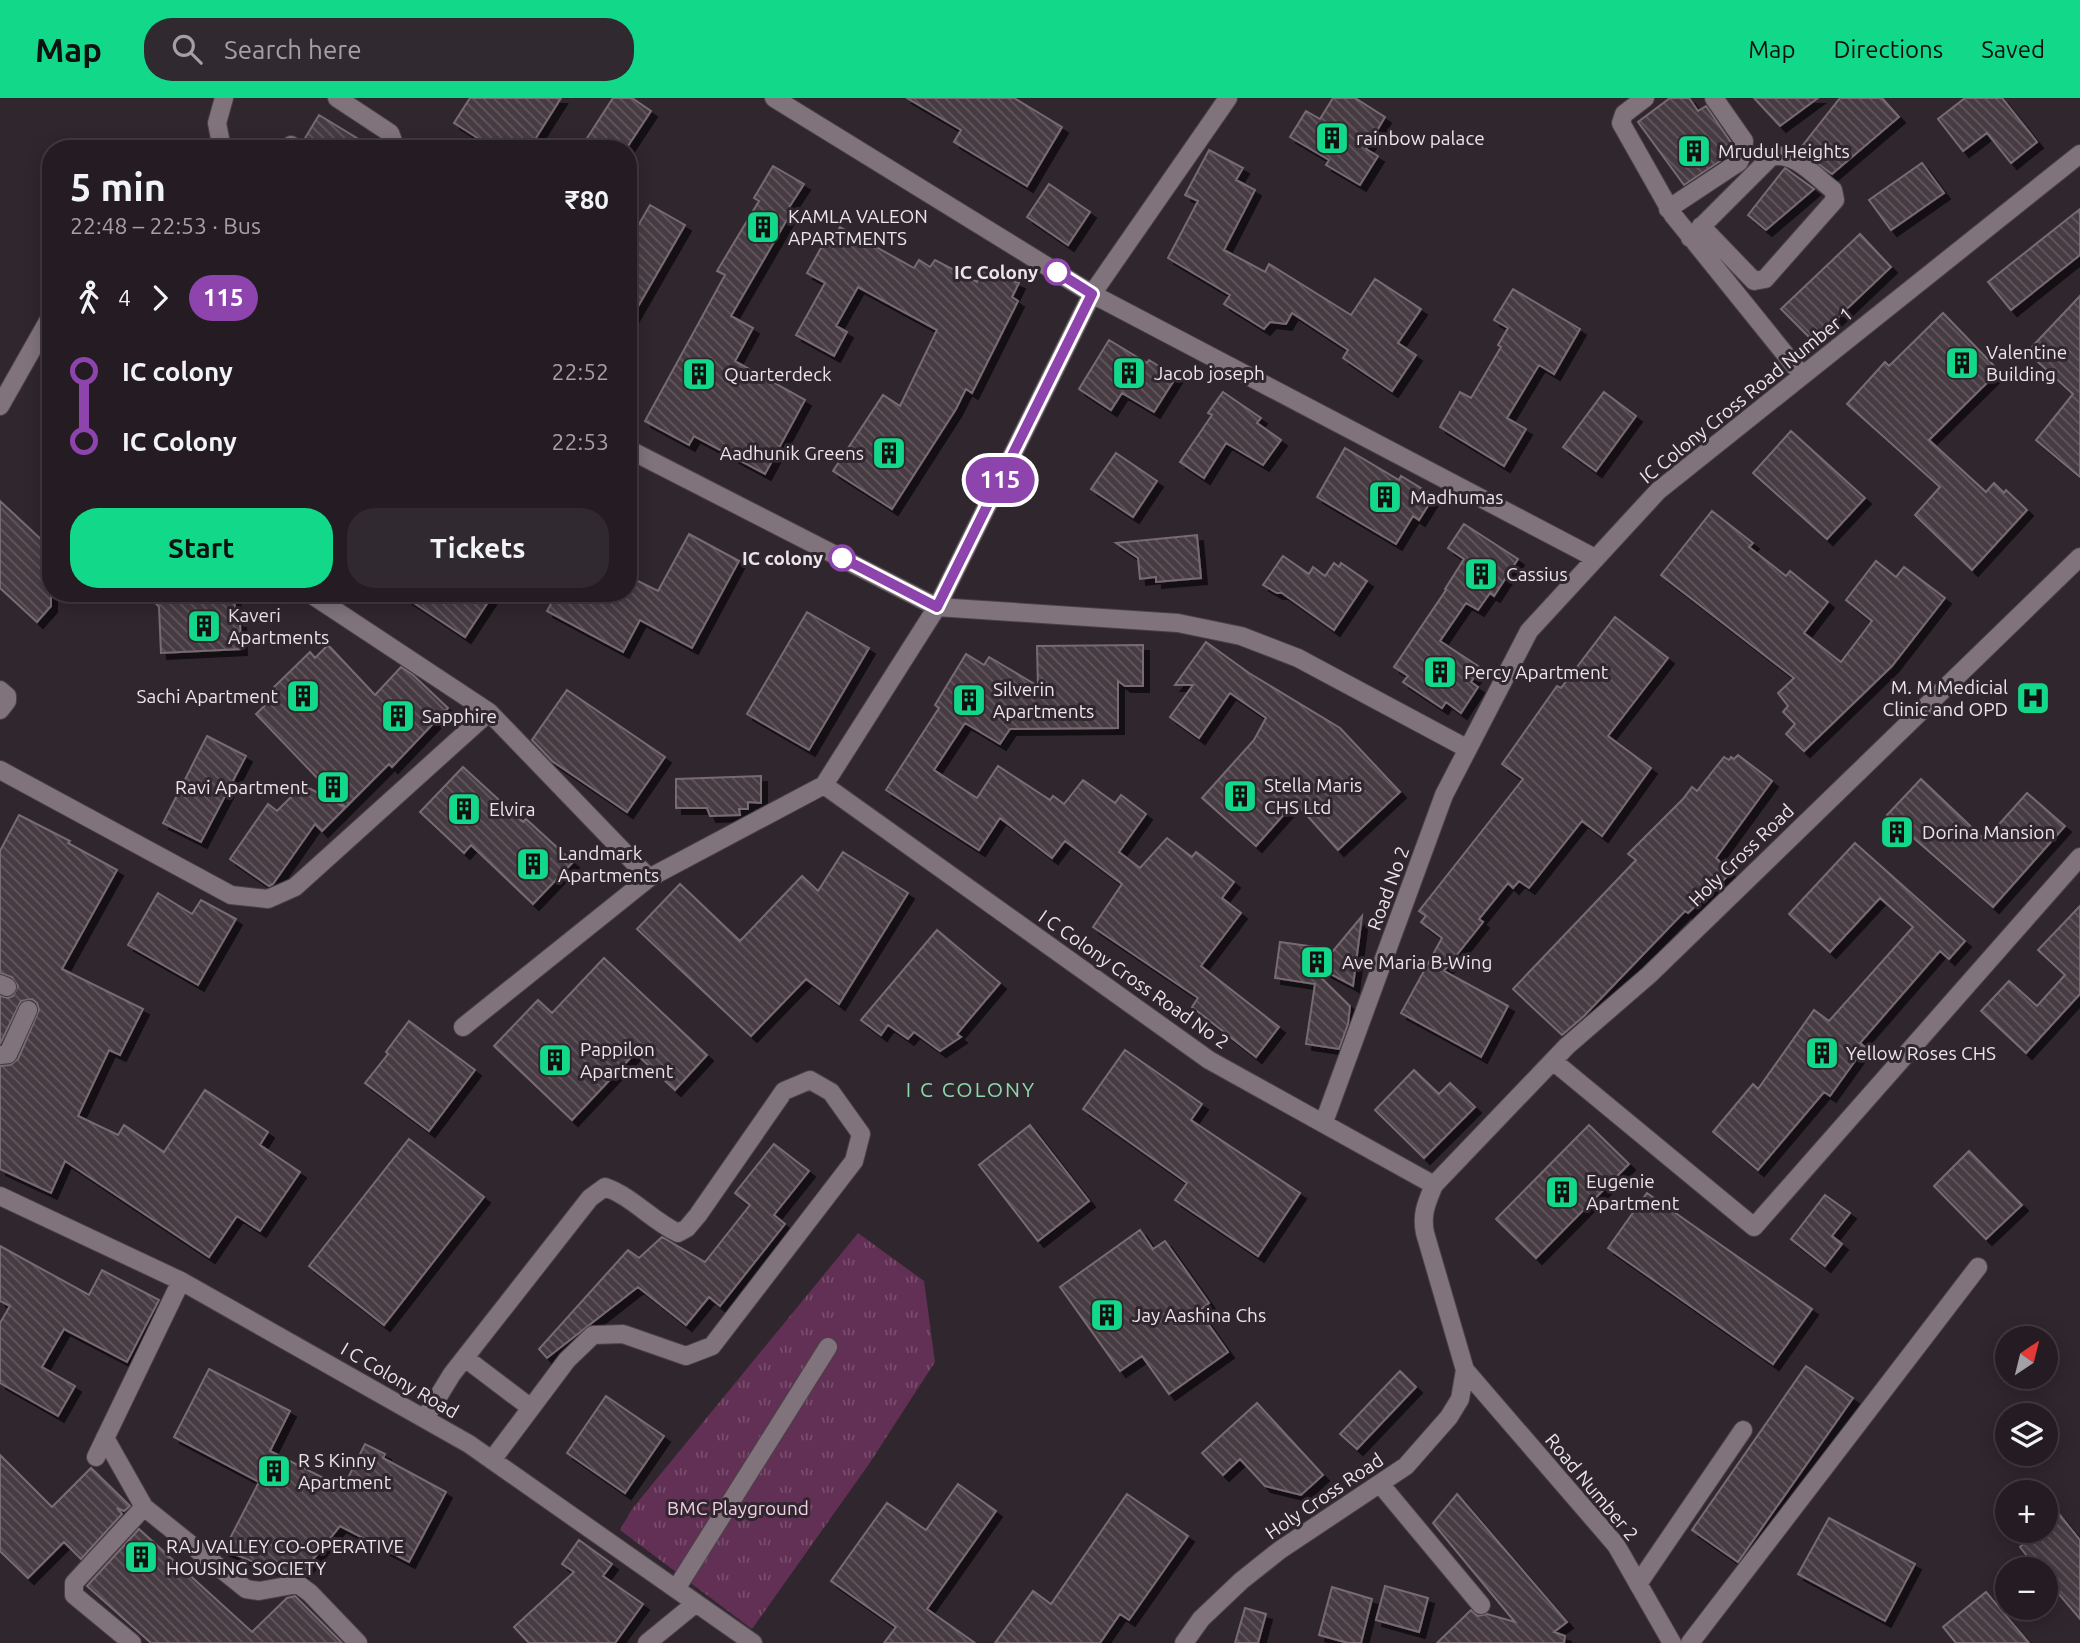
<!DOCTYPE html>
<html lang="en">
<head>
<meta charset="utf-8">
<style>
  body { margin:0; font-family:Ubuntu,sans-serif; background:#30292f; color:#f1f3f6; height:100vh; display:flex; flex-direction:column; font-size:26px; white-space:nowrap }
  * { box-sizing:border-box; margin:0 }
  p { font-size:23px; color:#a3a1a5 }
  .icon { flex:none; width:38px; height:38px; fill:none; stroke:currentColor; stroke-width:2; stroke-linecap:round; stroke-linejoin:round }
  .map { position:relative; flex:1; overflow:hidden }
  .panel { position:absolute; left:42px; top:42px; width:595px; height:462px; display:flex; flex-direction:column; background:#241c22; border-radius:28px; box-shadow:0 4px 18px #0003,0 0 0 2px #413a40 }
  .panel>* { flex:none }
  .badge { padding:0 14px; border-radius:23px; font-size:24px; line-height:46px }
  .needle { width:46px; rotate:35deg }
  .buttons { position:absolute; left:1995px; top:1228px; display:grid; gap:14px }
  .buttons a { display:grid; place-items:center; width:63px; height:63px; border-radius:50%; background:#241c22; box-shadow:0 4px 18px #0003,0 0 0 2px #413a40; font-size:35px }
  .map>.badge { position:absolute; translate:-50% -50%; box-shadow:0 0 0 4px #fff }
  .legs { display:flex; align-items:center; gap:10px; height:77px; padding:0 28px; font-size:23px }
  .legs p { margin-inline-start:auto }
  .head { display:flex; align-items:center; justify-content:space-between; height:119px; padding:0 28px }
  h1 { font-size:38px; font-weight:700; line-height:52px }
  .primary-button { display:flex; gap:14px; margin-top:auto; padding:14px 28px }
  .primary-button a { flex:1; height:80px; border-radius:28px; background:#12d98a; color:#111; font-size:28px; font-weight:700; line-height:80px; text-align:center }
  .primary-button a+a { background:#30292f; color:#f1f3f6 }
  ul { padding:0 28px; list-style:none }
  li { display:flex; align-items:center; gap:24px; height:70px; font-size:26px }
  li i { display:grid; place-items:center; width:10px; height:100%; margin:0 9px; background:currentColor }
  li i::after { content:''; width:18px; height:18px; margin:-9px; border:5px solid; border-radius:50%; background:#241c22 }
  li p { margin-inline-start:auto }
  li:first-child i { background:linear-gradient(#0000 50%,currentColor 0) }
  li:last-child i { background:linear-gradient(currentColor 50%,#0000 0) }
  header { display:flex; align-items:center; gap:42px; box-sizing:border-box; height:98px; padding:0 35px; background:#12d98a; color:#111 }
  header strong { font-size:33px }
  nav { display:flex; gap:38px; margin-inline-start:auto; font-size:24px }
  .search { width:490px; height:63px; background:#30292f; display:flex; align-items:center; gap:18px; box-sizing:border-box; padding:0 24px; border-radius:28px; color:#a3a1a5; font-size:26px }
  .map>svg:first-child { display:block }
</style>
</head>
<body>
<header>
<strong>Map</strong>
<div class="search"><svg class="icon" aria-label="search" viewBox="0 0 24 24"><circle cx="10" cy="10" r="6"/><path d="M15 15l6 6"/></svg>Search here</div>
<nav><a>Map</a><a>Directions</a><a>Saved</a></nav>
</header>
<div class="map">
<svg width="2080" height="1545" viewBox="0 0 2080 1545">
  <defs>
    <pattern id="park-tufts" width="24" height="20" patternUnits="userSpaceOnUse" patternTransform="scale(1.75)"><rect width="24" height="20" fill="#623055"/><path d="M3 7l-1-3M5 7V3M7 7l1-3M15 17l-1-3M17 17v-4M19 17l1-3" fill="none" stroke="#794e6d"/></pattern>
    <pattern id="building-back-hatch" width="6" height="6" patternUnits="userSpaceOnUse" patternTransform="scale(1.75)"><rect width="6" height="6" fill="#473b43"/><path d="M-1 5l2 2M0 0l6 6M5-1l2 2" fill="none" stroke="#62575e"/></pattern>
    <filter id="shadow"><feDropShadow dx="6" dy="6" stdDeviation="0" flood-color="#0009"/></filter>
  </defs>
  <rect width="100%" height="100%" fill="#30262d"/>
  <path fill="url(#park-tufts)" d="M858,1135L924,1183L935,1264L869,1366L752,1531L620,1432L632,1411Z"/>
  <path fill="url(#building-back-hatch)" stroke="#786b73" stroke-width="2" filter="url(#shadow)" d="M470,0H561L529,51H495L454,25Z
    M613,0H632L651,13L626,51H580Z
    M907,0H1014L1062,29L1027,88L954,44L961,32Z
    M1333,0H1355L1385,19L1366,51L1378,58L1360,87L1326,67L1329,62L1290,39L1306,13L1320,21Z
    M1670,0H1689L1698,13L1706,8L1732,46V51L1719,61L1720,63L1684,87L1638,24Z
    M1754,0H1818L1780,28Z
    M1840,0H1882L1899,19L1832,76L1799,52Z
    M1965,0H2002L2037,44L2011,65L1987,35L1963,53L1938,21Z
    M319,17L375,51H301L302,45Z
    M1209,52L1243,70L1236,82L1255,92L1224,152L1265,174L1269,166L1351,217L1375,181L1421,211L1398,245L1416,257L1392,293L1343,260L1348,252L1292,215L1286,226L1270,224L1264,231L1224,206L1230,197L1168,160L1198,103L1185,97Z
    M1922,65L1944,95L1891,132L1869,102Z
    M773,68L804,86L788,111L792,113L731,218L753,230L735,263L805,302L765,376L694,338L689,347L645,323L725,177L717,173L759,103L754,100Z
    M1785,70L1814,91L1766,132L1748,117Z
    M1049,86L1090,114L1068,147L1027,119Z
    M650,107L685,127L628,226V145Z
    M2080,111V157L2011,212L1988,184Z
    M840,129L914,170L919,162L930,169L935,162L977,184L984,170L1019,185L1012,199L1018,203L972,295L966,291L956,311L892,411L833,373L883,297L900,308L937,232L858,189L836,228L847,234L834,258L796,237L825,185L807,175L830,134L836,138Z
    M1860,136L1891,169L1813,243L1781,211Z
    M1513,191L1580,231L1554,276L1539,267L1507,320L1526,331L1504,368L1440,329L1460,294L1471,300L1501,249L1498,247L1508,230L1494,222Z
    M2080,198V379L2036,342L2073,296L2027,254Z
    M1943,215L1999,273L1929,342L1986,394L1994,385L2004,395L2006,392L2027,412L1972,472L1915,417L1940,389L1847,306L1885,264L1889,268Z
    M1109,242L1147,265L1149,262L1176,279L1154,314L1122,295L1111,312L1079,291Z
    M1223,294L1261,320L1257,325L1281,342L1263,367L1226,345L1204,380L1180,364L1212,317L1208,315Z
    M1604,294L1636,318L1596,373L1563,349Z
    M1791,333L1865,400L1827,441L1753,375Z
    M1345,350L1399,382L1401,378L1434,398L1419,422L1413,418L1396,446L1317,399Z
    M1116,355L1157,383L1133,419L1091,391Z
    M0,403L47,447L42,454L51,462V508L37,524L0,490Z
    M1712,413L1753,445L1749,449L1786,478L1790,473L1828,504L1804,535L1841,564L1872,523L1846,502L1876,463L1896,479L1904,469L1945,500L1892,568L1804,653L1786,636L1795,626L1783,614L1788,608L1778,595L1794,580L1661,477Z
    M1464,426L1518,461L1494,498L1490,495L1478,512L1466,505L1440,543L1481,570L1471,584L1478,589L1461,615L1446,604L1442,610L1403,584L1408,578L1394,569L1446,492L1445,491L1464,461L1448,450Z
    M689,436L739,463L692,550L640,522L623,554L547,513L557,495H628V478L658,493Z
    M1197,437L1201,480L1156,484V479L1140,481L1138,460L1116,445Z
    M1283,458L1309,476L1313,469L1325,478L1334,465L1339,469L1341,465L1367,483L1334,532L1282,495H1277L1263,487Z
    M147,495H234L236,524H240L241,551L161,555L159,509Z
    M399,495H494L465,539Z
    M807,514L869,550L809,652L747,616Z
    M1615,519L1668,560L1608,638L1651,670L1602,738L1582,723L1529,790L1519,783L1513,790L1508,785L1479,821L1483,824L1444,873L1508,908L1481,959L1401,915L1442,840L1421,824L1426,818L1419,813L1523,681L1502,666L1557,588L1561,590Z
    M1206,544L1249,575L1340,630L1400,694L1338,752L1295,704L1256,748L1202,700L1254,642L1266,620L1230,595L1199,640L1170,619L1193,587H1175Z
    M328,547L375,597L401,569L413,577L448,610L392,669L389,666L322,733L315,726L273,786L269,788L230,761L268,706L277,713L303,687L345,709L256,616L277,596L272,591L310,554L315,560Z
    M1143,547V588H1125L1118,583V630L1010,631L1000,646L965,625L934,672L977,700L998,668L1050,702L1053,698L1064,706L1083,682L1115,705L1121,697L1146,716L1119,754L1140,770L1167,740L1192,759L1196,754L1234,784L1222,800L1241,815L1201,868L1279,929L1256,959L1192,909L1198,900L1093,829L1122,786L1065,743L1052,760L1000,720L979,752L886,692L939,610L935,607L966,556L984,567L989,559L1038,588L1037,548Z
    M567,592L665,659L627,714L552,663L532,642Z
    M207,638L246,658L201,744L163,725Z
    M1738,657L1772,683L1716,760L1731,775L1688,815L1685,813L1584,918L1562,937L1513,891L1636,762L1628,756L1683,701L1692,689L1697,693L1724,659L1729,662L1731,659L1734,661Z
    M463,669L523,724L526,721L573,764L533,806L471,747L464,755L420,714Z
    M761,678V705L748,704V711H739L740,717L710,718L707,710H676V681Z
    M1921,681L1985,742L2027,695L2065,728L1993,809L1887,717Z
    M19,717L70,743L68,745L117,772L62,871L143,911L120,957L109,952L78,1018L118,1037L124,1027L164,1054L205,992L268,1034L260,1047L300,1074L260,1133L237,1118L209,1159L65,1063L51,1095L0,1071V968L10,967L18,961L39,912L37,905L32,901L21,903L0,946V898L8,900L13,898L18,888L12,879L0,875V753Z
    M1855,745L1965,843L1949,861L1940,853L1860,945L1865,949L1830,998L1824,994L1758,1072L1713,1034L1753,986L1758,991L1814,912L1829,923L1913,829L1880,800L1830,854L1789,816Z
    M843,754L908,795L839,906L806,881L751,938L637,831L680,786L740,843L802,778L818,793Z
    M158,795L192,816L201,802L236,821L198,887L128,847Z
    M2080,808V896L2026,955L1981,913L2009,883L2037,908L2065,877L2038,852Z
    M1362,818L1353,888L1319,870Z
    M937,832L1000,885L957,936L961,939L940,953L914,934L908,941L888,927L881,937L861,922Z
    M1280,844L1316,849L1305,864L1350,908L1348,926L1339,951L1306,946L1315,886L1275,880Z
    M604,860L707,957L675,992L635,955L572,1022L494,948L538,902L552,915Z
    M409,923L475,972L429,1033L365,985L388,956L386,954Z
    M1125,952L1202,1006L1191,1022L1300,1095L1258,1158L1175,1102L1187,1085L1083,1011Z
    M1414,972L1439,996L1450,985L1475,1009L1424,1060L1375,1012Z
    M1030,1027L1089,1103L1038,1143L979,1067Z
    M1589,1027L1629,1066L1536,1160L1496,1121Z
    M409,1041L484,1099L384,1227L309,1168Z
    M774,1046L809,1073L774,1117L785,1126L720,1208L709,1199L686,1227L638,1189L547,1260L539,1251L628,1152L639,1160L662,1139L705,1164L750,1107L735,1095Z
    M1969,1053L2022,1107L1986,1141L1934,1088Z
    M1647,1095L1812,1211L1773,1266L1608,1150Z
    M1825,1097L1850,1115L1832,1138L1842,1146L1825,1168L1791,1141Z
    M1140,1132L1153,1151L1165,1143L1209,1205L1199,1213L1228,1254L1169,1296L1142,1258L1120,1273L1060,1189Z
    M0,1148L89,1197L102,1172L159,1202L127,1264L64,1231L42,1269L75,1288L58,1318L0,1285V1225L10,1208L0,1203Z
    M1806,1268L1853,1300L1738,1464L1692,1432Z
    M209,1271L290,1313L270,1353L343,1390L365,1346L385,1356L383,1360L446,1394L409,1464L340,1428L302,1475L286,1477L224,1452L259,1384L174,1339Z
    M1400,1273L1416,1289L1357,1351L1340,1336Z
    M606,1298L664,1338L625,1395L567,1355Z
    M1257,1305L1323,1377L1301,1397L1265,1388L1240,1361L1223,1377L1202,1355Z
    M0,1357L52,1409L91,1370L130,1408L124,1413L117,1410L122,1416L81,1461L64,1444L28,1480L0,1453Z
    M958,1386L996,1413L927,1511L975,1545H884L896,1529L831,1483L887,1405L926,1432Z
    M1127,1396L1188,1438L1129,1522L1120,1516L1100,1545H995L1033,1493L1051,1506Z
    M1457,1396L1567,1524L1554,1534L1565,1538L1564,1545H1437L1471,1512L1478,1518L1487,1516L1515,1524L1433,1425Z
    M2059,1416L2080,1442V1521L2046,1481V1472H2038L2020,1449L2039,1433H2046V1427Z
    M1829,1420L1915,1466L1885,1523L1798,1476Z
    M139,1431L252,1534L287,1500L295,1498L342,1545H151L87,1488Z
    M579,1442L612,1466L603,1478L643,1506L615,1545H529L514,1529L574,1474L562,1466Z
    M1385,1488L1428,1500L1419,1534L1376,1522Z
    M1332,1489L1372,1501L1361,1545H1348L1319,1537Z
    M1986,1494L2029,1545H1956L1943,1529Z
    M1245,1510L1266,1516L1258,1545H1235Z"/>
  <g fill="none" stroke-linecap="round" stroke-linejoin="round">
    <g stroke="#4b4148" stroke-width="20">
      <path id="minor" d="M337,0L390,35L396,51
        M774,0L1092,196L1595,460
        M1645,0L1624,16L1621,25L1673,117L1802,277
        M222,51L217,25L224,0
        M288,51L291,47
        M1668,111L1739,64L1743,54L1744,43L1714,0
        M1690,140L1771,59C1793,52 1816,79 1833,92L1835,102L1765,181L1754,183L1701,128
        M0,308L51,218
        M628,351L937,509L1178,525L1241,538L1298,560L1468,651
        M309,495L489,614
        M0,592L7,598V603L0,612
        M0,672L231,797L268,801L295,789L489,614L649,780
        M824,687L1209,962L1434,1087
        M0,886L7,889
        M463,929L649,780L824,687L937,509L1092,196L1228,0
        M0,957L8,956L28,912
        M1553,963L1754,1129L2080,759
        M1324,1024L1444,697L1529,533L1658,393L2080,56
        M0,1098L181,1183L469,1346L753,1545
        M465,1260L531,1310
        M425,1320L452,1276L590,1100L605,1089C633,1099 651,1122 678,1135L687,1130L698,1117L784,993L810,982L831,994L861,1036L854,1063L712,1248L686,1258L623,1236L593,1237L567,1262L492,1362
        M105,1340L144,1409L246,1491L259,1493L298,1486L310,1495L358,1545
        M96,1359L181,1183
        M1381,1387L1481,1507
        M1638,1486L1743,1332
        M676,1491L828,1249
        M132,1545L74,1497V1485L144,1409
        M647,1545L696,1505
        M1184,1545L1201,1521L1241,1483L1280,1452L1406,1368L1449,1319L1460,1301L1465,1272
        M1672,1545L1616,1447L1465,1272L1425,1135C1421,1116 1427,1104 1434,1087L1567,948L1649,877L2080,459
        M1690,1545L1978,1169"/>
    </g>
    <use href="#minor" stroke="#80737c" stroke-width="18"/>
  </g>
  <g fill="none" stroke-linecap="round" stroke-linejoin="round">
    <g stroke="#fff" stroke-width="16">
      <path id="line-1" d="M842,460L937,509L1092,196L1057,174"/>
    </g>
    <use href="#line-1" stroke="#8e44ad" stroke-width="10"/>
  </g>
  <defs>
    <g id="building-square" transform="scale(1.75)"><rect x="-9" y="-9" width="18" height="18" rx="4" fill="#12d98a" stroke="#30262d"/><path d="M-4-6H4V6H1V3H-1V6H-4ZM-2.5-4.3h1.7v1.8h-1.7ZM.8-4.3h1.7v1.8H.8ZM-2.5-1h1.7V.8h-1.7ZM.8-1h1.7V.8H.8Z" fill="#111"/></g>
    <g id="hospital-square" transform="scale(1.75)"><rect x="-9" y="-9" width="18" height="18" rx="4" fill="#12d98a" stroke="#30262d"/><path d="M-5-5h3v3.5h4V-5h3V5h-3V1.5h-4V5h-3Z" fill="#111"/></g>
  </defs>
  <g fill-rule="evenodd">
    <use href="#building-square" x="1332" y="40"/>
    <use href="#building-square" x="1694" y="53"/>
    <use href="#building-square" x="763" y="129"/>
    <use href="#building-square" x="1962" y="265"/>
    <use href="#building-square" x="1129" y="275"/>
    <use href="#building-square" x="699" y="276"/>
    <use href="#building-square" x="889" y="355"/>
    <use href="#building-square" x="1385" y="399"/>
    <use href="#building-square" x="1481" y="476"/>
    <use href="#building-square" x="204" y="528"/>
    <use href="#building-square" x="1440" y="574"/>
    <use href="#building-square" x="303" y="598"/>
    <use href="#hospital-square" x="2033" y="600"/>
    <use href="#building-square" x="969" y="602"/>
    <use href="#building-square" x="398" y="618"/>
    <use href="#building-square" x="333" y="689"/>
    <use href="#building-square" x="1240" y="698"/>
    <use href="#building-square" x="464" y="711"/>
    <use href="#building-square" x="1897" y="734"/>
    <use href="#building-square" x="533" y="766"/>
    <use href="#building-square" x="1317" y="864"/>
    <use href="#building-square" x="1822" y="955"/>
    <use href="#building-square" x="555" y="962"/>
    <use href="#building-square" x="1562" y="1094"/>
    <use href="#building-square" x="1107" y="1217"/>
    <use href="#building-square" x="274" y="1373"/>
    <use href="#building-square" x="141" y="1459"/>
  </g>
  <g fill="#fff" stroke="#8e44ad" stroke-width="3.5">
    <circle cx="1057" cy="174" r="12"/>
    <circle cx="842" cy="460" r="12"/>
  </g>
  <g text-anchor="middle" stroke-width="6" stroke-linejoin="round" paint-order="stroke">
    <g font-size="19" fill="#ebe4e9" stroke="#30262d" text-anchor="start">
      <text x="1356" y="47">rainbow palace</text>
      <text x="1718" y="60">Mrudul Heights</text>
      <text x="788" y="125">KAMLA VALEON<tspan x="788" dy="22">APARTMENTS</tspan></text>
      <text x="1986" y="261">Valentine<tspan x="1986" dy="22">Building</tspan></text>
      <text x="1154" y="282">Jacob joseph</text>
      <text x="724" y="283">Quarterdeck</text>
      <text x="864" y="362" text-anchor="end">Aadhunik Greens</text>
      <text x="1410" y="406">Madhumas</text>
      <text x="1506" y="483">Cassius</text>
      <text x="228" y="524">Kaveri<tspan x="228" dy="22">Apartments</tspan></text>
      <text x="1464" y="581">Percy Apartment</text>
      <text x="2008" y="596" text-anchor="end">M. M Medicial<tspan x="2008" dy="22">Clinic and OPD</tspan></text>
      <text x="993" y="598">Silverin<tspan x="993" dy="22">Apartments</tspan></text>
      <text x="278" y="605" text-anchor="end">Sachi Apartment</text>
      <text x="422" y="625">Sapphire</text>
      <text x="1264" y="694">Stella Maris<tspan x="1264" dy="22">CHS Ltd</tspan></text>
      <text x="308" y="696" text-anchor="end">Ravi Apartment</text>
      <text x="489" y="718">Elvira</text>
      <text x="1922" y="741">Dorina Mansion</text>
      <text x="558" y="762">Landmark<tspan x="558" dy="22">Apartments</tspan></text>
      <text x="1342" y="871">Ave Maria B-Wing</text>
      <text x="580" y="958">Pappilon<tspan x="580" dy="22">Apartment</tspan></text>
      <text x="1846" y="962">Yellow Roses CHS</text>
      <text x="1586" y="1090">Eugenie<tspan x="1586" dy="22">Apartment</tspan></text>
      <text x="1132" y="1224">Jay Aashina Chs</text>
      <text x="298" y="1369">R S Kinny<tspan x="298" dy="22">Apartment</tspan></text>
      <text x="166" y="1455">RAJ VALLEY CO-OPERATIVE<tspan x="166" dy="22">HOUSING SOCIETY</tspan></text>
    </g>
    <g font-size="19" font-weight="bold" fill="#ebe4e9" stroke="#30262d" text-anchor="end">
      <text x="1038" y="181">IC Colony</text>
      <text x="823" y="467">IC colony</text>
    </g>
    <g font-size="19" fill="#ebe4e9" stroke="#30262d">
      <text transform="translate(1746 297) rotate(-39)" y="7">IC Colony Cross Road Number 1</text>
      <text transform="translate(1741 757) rotate(-44)" y="7">Holy Cross Road</text>
      <text transform="translate(1388 790) rotate(-70)" y="7">Road No 2</text>
      <text transform="translate(1134 881) rotate(35)" y="7">I C Colony Cross Road No 2</text>
      <text transform="translate(400 1282) rotate(30)" y="7">I C Colony Road</text>
      <text transform="translate(1592 1389) rotate(50)" y="7">Road Number 2</text>
      <text transform="translate(1324 1398) rotate(-34)" y="7">Holy Cross Road</text>
    </g>
    <g font-size="19" fill="#f4cce7" stroke="#30262d">
      <text x="738" y="1417">BMC Playground</text>
    </g>
    <g font-size="21" letter-spacing="2" fill="#8cd9ad" stroke="#30262d">
      <text x="971" y="999">I C COLONY</text>
    </g>
  </g>
</svg>
<div class="buttons">
<a><svg class="needle" viewBox="-14 -14 28 28"><path d="M0-13l5 13h-10z" fill="#e53935"/><path d="M0 13l5-13h-10z" fill="#a3a1a5"/></svg></a>
<a><svg class="icon" aria-label="layers" viewBox="0 0 24 24"><path d="M12 4l9 5-9 5-9-5zM3 14l9 5 9-5"/></svg></a>
<a>+</a>
<a>−</a>
</div>
<b class="badge" style="left:1000px;top:382px;background:#8e44ad;color:#fff">115</b>
<section class="panel">
<div class="head"><div><h1>5 min</h1><p>22:48 – 22:53 · Bus</p></div><b>₹80</b></div>
<div class="legs"><svg class="icon" aria-label="walk" viewBox="0 0 24 24"><circle cx="13" cy="4" r="2"/><path d="M13 8l-2 6 4 7M11 14l-3 7M7 12l3-4h3l4 4"/></svg>4<svg class="icon" aria-label="forward" viewBox="0 0 24 24"><path d="M9 5l7 7-7 7"/></svg><b class="badge" style="background:#8e44ad;color:#fff">115</b></div>
<ul>
<li><i style="color:#8e44ad"></i><b>IC colony</b><p>22:52</p></li>
<li><i style="color:#8e44ad"></i><b>IC Colony</b><p>22:53</p></li>
</ul>
<div class="primary-button"><a>Start</a><a>Tickets</a></div>
</section>
</div>
</body>
</html>
